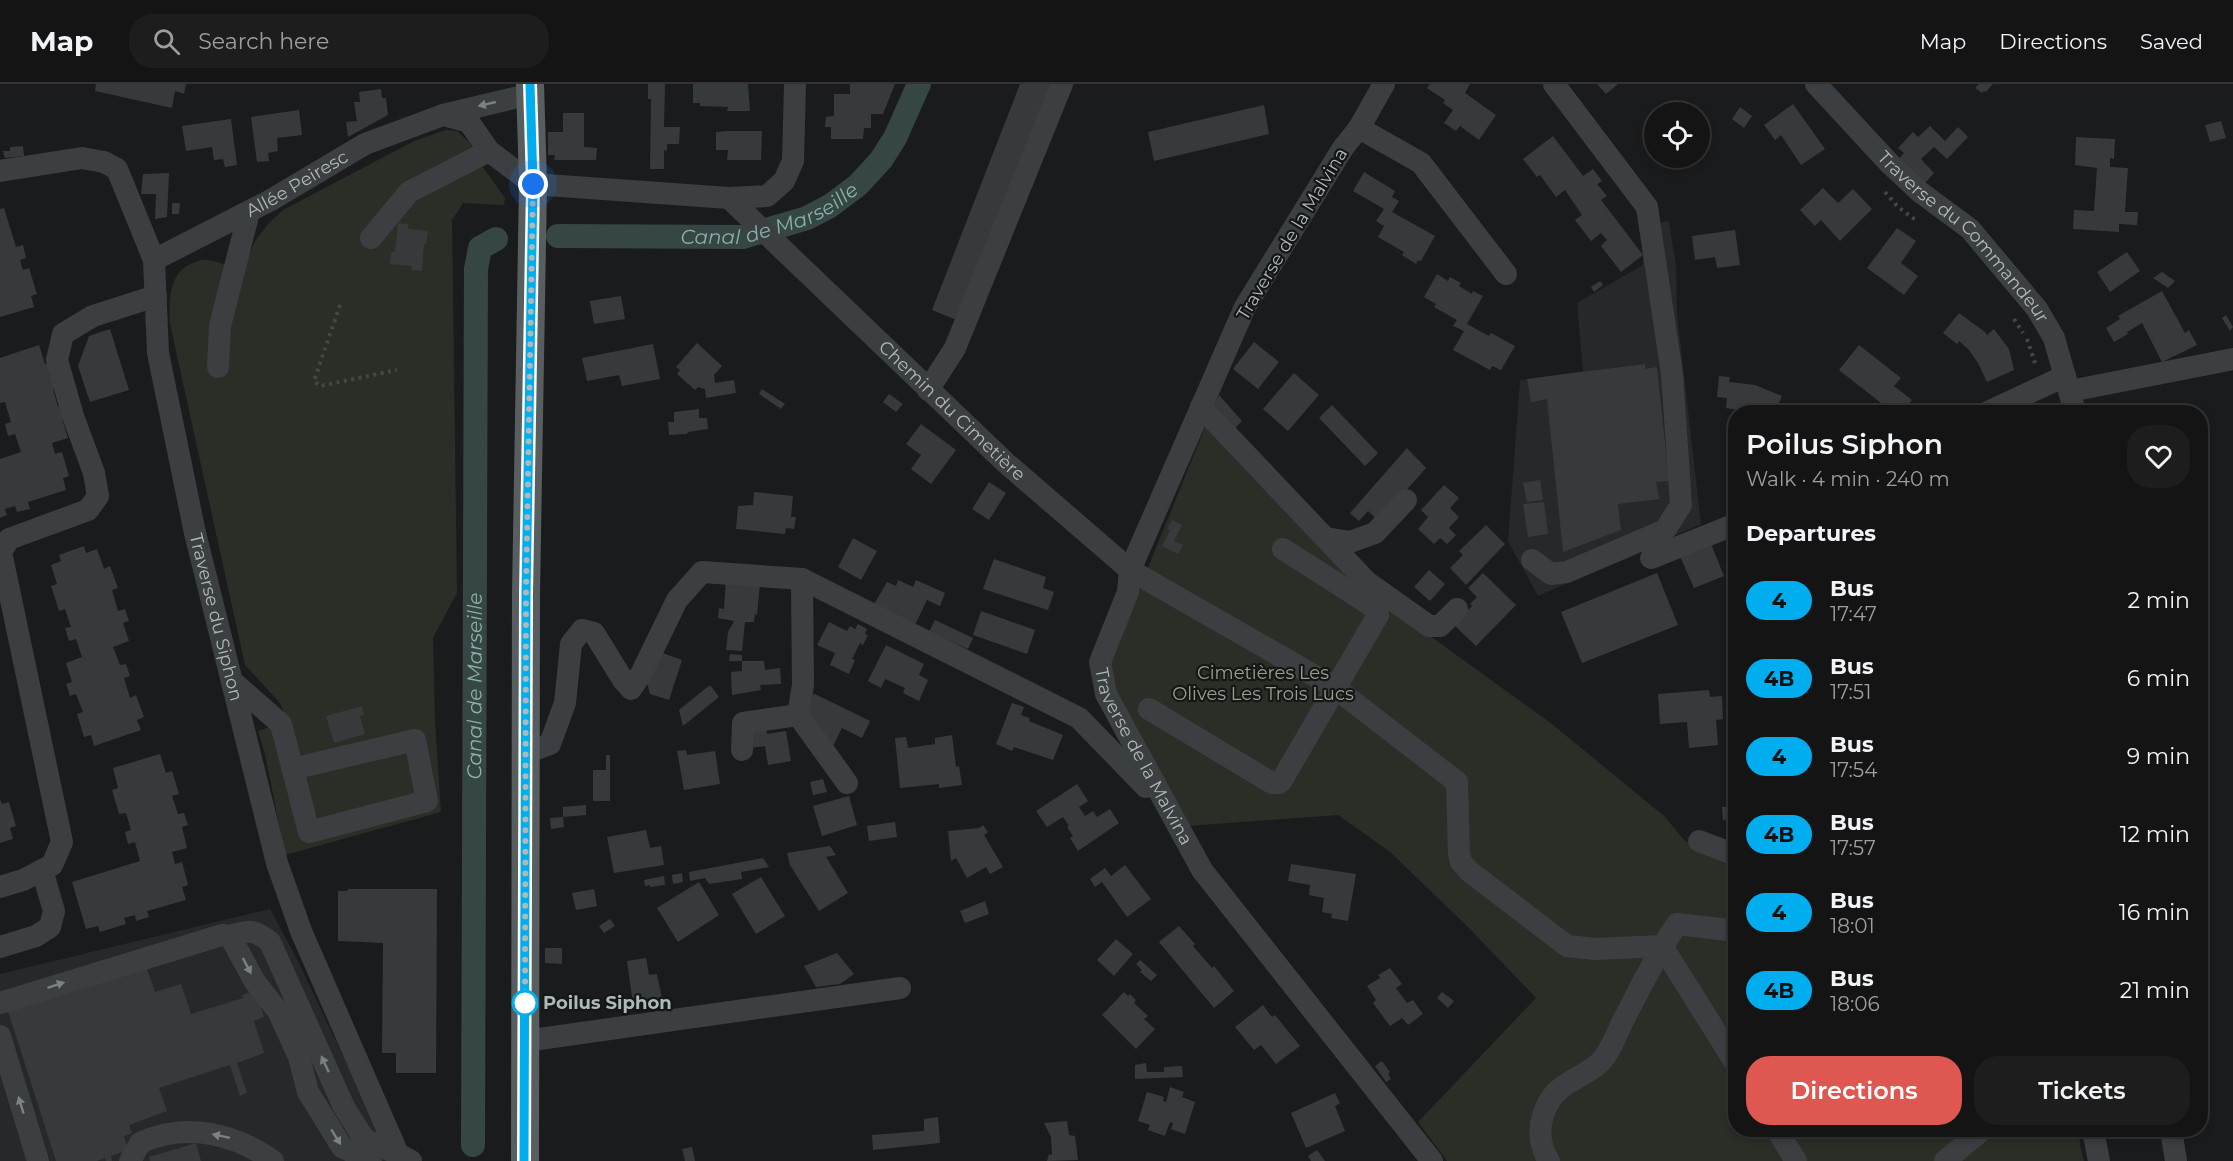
<!DOCTYPE html>
<html lang="en">
<head>
<meta charset="utf-8">
<style>
  body { margin:0; font-family:Montserrat,sans-serif; background:#1d1d1e; color:#f1f3f6; height:100vh; display:flex; flex-direction:column; font-size:22px; white-space:nowrap }
  * { box-sizing:border-box; margin:0 }
  p { font-size:20px; color:#9d9ea0 }
  .icon { flex:none; width:33px; height:33px; fill:none; stroke:currentColor; stroke-width:2; stroke-linecap:round; stroke-linejoin:round }
  .map { position:relative; flex:1; overflow:hidden }
  .sheet { position:absolute; left:1728px; top:321px; width:480px; height:732px; display:flex; flex-direction:column; background:#141415; border-radius:24px; box-shadow:0 3px 9px #0003,0 0 0 2px #333334 }
  .sheet>* { flex:none }
  .badge { padding:0 12px; border-radius:20px; font-size:21px; line-height:39px }
  .controls { position:absolute; left:1644px; top:18px; display:grid; gap:12px }
  .controls a { display:grid; place-items:center; width:66px; height:66px; border-radius:50%; background:#141415; box-shadow:0 3px 9px #0003,0 0 0 2px #333334; font-size:30px }
  .you { position:absolute; width:30px; height:30px; margin:-15px; border:4px solid #fff; border-radius:50%; background:#1a73e8; box-shadow:0 0 0 9px #1a73e833 }
  .map>.badge { position:absolute; translate:-50% -50%; box-shadow:0 0 0 3px #fff }
  h2 { padding:0 18px; font-size:22px; line-height:54px }
  .round { display:grid; place-items:center; flex:none; width:63px; height:63px; border-radius:24px; background:#1d1d1e }
  .headline { display:flex; align-items:center; justify-content:space-between; height:102px; padding:0 18px }
  h1 { font-size:28px; font-weight:600; line-height:45px }
  .primary-button { display:flex; gap:12px; margin-top:auto; padding:12px 18px }
  .primary-button a { flex:1; height:69px; border-radius:24px; background:#de5750; color:#fff; font-size:24px; font-weight:600; line-height:69px; text-align:center }
  .primary-button a+a { background:#1d1d1e; color:#f1f3f6 }
  ul { padding:0; list-style:none }
  li { display:flex; align-items:center; gap:18px; height:78px; padding:0 18px }
  li div { flex:1 }
  li b { display:block; font-size:22px }
  li em { font-style:normal }
  li .badge { min-width:66px; font-weight:700; text-align:center }
  header { display:flex; align-items:center; gap:36px; box-sizing:border-box; height:84px; padding:0 30px; background:#141415; border-bottom:2px solid #333334 }
  header strong { font-size:28px }
  nav { display:flex; gap:33px; margin-inline-start:auto; font-size:21px }
  .search { width:420px; height:54px; background:#1d1d1e; display:flex; align-items:center; gap:15px; box-sizing:border-box; padding:0 21px; border-radius:24px; color:#9d9ea0; font-size:22px }
  .map>svg:first-child { display:block }
</style>
</head>
<body>
<header>
<strong>Map</strong>
<div class="search"><svg class="icon" aria-label="search" viewBox="0 0 24 24"><circle cx="10" cy="10" r="6"/><path d="M15 15l6 6"/></svg>Search here</div>
<nav><a>Map</a><a>Directions</a><a>Saved</a></nav>
</header>
<div class="map">
<svg width="2233" height="1077" viewBox="0 0 2233 1077">
  <rect width="100%" height="100%" fill="#1a1b1c"/>
  <path fill="#262829" d="M1669,137L1676,181L1677,230L1701,440L1538,512L1508,457L1520,296L1583,287L1577,219L1643,181L1641,142Z
    M270,825L298,877L393,1077H0V890Z"/>
  <path fill="#2a2e27" d="M446,46L457,47L470,59L482,82L505,114L504,121L463,119L452,136L457,509L433,554L435,637L441,728L285,771L265,670L258,647L287,637L280,619L245,581L170,240C169,218 168,188 193,179C197,177 203,175 207,176C219,177 232,184 243,187L255,157L268,140L283,126L414,57Z
    M1208,336L1361,502L1552,640L1664,732L1685,757L1735,776L1736,1046H2079L2080,1062L2084,1077H1447L1418,1038L1536,914L1467,842L1389,767L1338,731L1188,742L1111,612L1110,577Z"/>
  <g fill="none" stroke-linecap="round" stroke-linejoin="round">
    <g stroke="#364644" stroke-width="24">
      <path id="s1" d="M558,152L743,153L807,134L830,122L858,101L881,76L895,54L919,0"/>
      <path id="s2" d="M473,1061L476,185L480,164L496,155"/>
    </g>
  </g>
  <path fill="#373a3b" d="M96,0H186L184,10L175,7L172,24L95,7Z
    M648,0H665L664,43H680L679,60H667V67L664,66V85H650L651,15H648Z
    M693,0H748L750,27H727L728,23L700,22V19H693Z
    M850,0H895L883,30H871V44H864L863,55H831V43H825L826,33L834,32V10H850Z
    M1020,0H1051L959,237L932,226Z
    M1430,0H1470L1465,9L1496,31L1479,56L1460,42L1456,47L1444,39L1453,26L1443,19L1445,16L1427,4Z
    M1597,0H1618L1606,10Z
    M1979,0H1993L1986,8L1984,7L1982,9L1975,4Z
    M381,5L382,14H386L388,31L348,53L346,38L357,37L354,18H360L359,8Z
    M1793,20L1825,65L1801,81L1781,51L1775,56L1764,41Z
    M1264,21L1269,50L1154,77L1148,48Z
    M1740,23L1752,32L1744,44L1732,35Z
    M299,26L302,51L277,54L278,67L268,69L269,77L257,78L251,33Z
    M563,29H584V63L597,64L596,76H554L555,71H548V48H563Z
    M231,35L237,81L225,83L223,75L214,76L212,63L186,67L182,42Z
    M2221,37L2226,54L2210,58L2205,41Z
    M1930,42L1945,57L1958,43L1968,53L1947,75L1934,63L1921,75L1934,89L1925,99L1898,76L1904,69L1898,64L1913,48L1918,53Z
    M728,47H762L761,76H727L728,66H716V48Z
    M1553,52L1583,92L1593,85L1602,97L1597,100L1607,112L1601,116L1643,171L1621,188L1601,162L1607,156L1601,149L1591,157L1575,136L1582,131L1565,106L1556,113L1540,91L1537,93L1523,75Z
    M2076,53L2115,55L2114,75L2110,74V83L2128,84L2125,128H2138L2137,141L2119,140V148L2073,145L2074,126L2094,127L2097,84L2075,81Z
    M23,62L24,72L5,74L3,67H10V63Z
    M1364,88L1395,107L1392,113L1399,117L1392,128L1435,152L1421,177L1418,176L1416,180L1402,171L1404,168L1378,153L1384,142L1376,137L1384,125L1353,107Z
    M169,89L167,133L155,135L156,110H141L143,90Z
    M1823,104L1838,119L1853,105L1872,125L1840,157L1821,136L1815,142L1800,126Z
    M172,119H180L179,130H172Z
    M4,124L16,163L23,161L26,174L20,176L23,186L29,184L37,210L31,212L34,223L0,233V125Z
    M398,139L408,140V145L428,147L426,160H424L422,187L411,186L412,182L390,180L391,168H395Z
    M1897,144L1916,157L1901,179L1918,192L1904,211L1867,184Z
    M1735,146L1740,181L1717,184L1715,173L1695,176L1692,152Z
    M2127,168L2140,187L2110,208L2097,188Z
    M2162,188L2175,197L2168,204L2153,194Z
    M1437,190L1448,197L1450,193L1461,199L1459,202L1472,210L1473,207L1483,212L1467,240L1489,252L1491,249L1515,262L1501,286L1492,282L1490,286L1453,266L1464,247L1453,242L1457,236L1434,223L1436,220L1424,213Z
    M1600,197L1603,201L1594,208L1591,203Z
    M2162,207L2185,249L2189,246L2197,261L2162,278L2142,239L2127,248L2128,250L2114,258L2106,244L2120,235L2118,232Z
    M621,212L625,235L594,240L590,217Z
    M1959,229L1985,248L1987,251L1994,245L2009,265L2014,286L1987,298L1978,279L1969,266L1959,257L1957,260L1943,249Z
    M2226,231L2233,243L2230,247L2222,234Z
    M110,245L129,306L90,318L78,282L89,252Z
    M1254,258L1279,278L1258,305L1233,285Z
    M697,259L722,282L714,291L715,299L734,296L736,309L706,314L705,305L698,303L695,306L677,290L680,286L676,283Z
    M653,260L660,295L622,302L619,291L587,297L582,274Z
    M39,261L45,280L52,278L59,303L53,305L58,323L65,321L68,333L62,335L68,354L52,359L55,370L62,368L69,392L63,394L66,406L28,418L30,425L17,428L15,422L5,425L7,431L0,434V375L21,368L15,350L8,352L5,340L11,338L5,318L0,319V274Z
    M1859,261L1901,294L1894,302L1912,316L1902,328H1881L1876,325L1881,319L1839,286Z
    M1645,280V285L1657,283L1669,397L1656,398L1659,415L1618,420L1621,446L1563,468L1547,315L1531,318L1527,295Z
    M1294,289L1319,311L1288,347L1263,325Z
    M1719,292L1730,293L1729,298L1755,301L1782,312L1775,328H1754L1726,324L1727,314L1717,313Z
    M762,305L785,320L781,325L759,310Z
    M889,310L903,320L896,328L883,318Z
    M1219,311L1242,337L1234,345L1214,321Z
    M1332,321L1378,369L1365,382L1319,334Z
    M699,325V334H707L708,345L688,348L687,350L669,351L668,338H674V328Z
    M921,340L956,366L931,400L911,385L921,371L906,360Z
    M1407,364L1426,384L1379,437L1368,427L1359,437L1350,429Z
    M1540,396L1543,416L1527,418L1523,399Z
    M989,398L1006,409L989,436L972,425Z
    M1444,401L1459,414L1450,424L1459,433L1449,444L1456,451L1447,460L1440,454L1434,460L1418,445L1428,433L1421,426Z
    M754,408L793,412L791,433H796L794,445L786,444L785,450L736,445L738,422L753,421Z
    M1544,418L1548,450L1528,453L1523,420Z
    M1172,436L1182,441L1174,457L1183,461L1178,470L1162,462L1170,446L1167,445Z
    M1486,441L1505,460L1466,501L1450,484L1463,471L1459,467Z
    M853,454L877,467L861,496L838,483Z
    M1709,455L1724,492L1694,504L1679,470Z
    M84,462L86,469L97,465L104,485L110,482L118,504L112,506L118,527L125,525L129,537L123,539L129,557L113,563L120,581L126,580L130,592L124,594L130,614L136,611L144,633L137,636L141,646L94,662L91,651L84,653L77,630L83,628L76,610L70,612L66,600L72,598L66,579L82,573L76,555L69,557L65,544L71,543L65,525L59,527L51,502L57,500L51,481L61,477L59,471Z
    M994,475L1046,493L1043,504L1054,508L1048,526L983,505Z
    M1429,486L1445,500L1430,517L1414,503Z
    M1483,489L1516,521L1476,562L1454,541L1472,522L1470,520L1477,513L1468,504Z
    M1657,489L1678,541L1582,579L1561,528Z
    M726,495L760,499L757,531L755,530L754,538H745L742,567L726,566L728,548L734,537L718,534L719,524L724,525Z
    M898,496L913,503L916,496L945,509L940,522L927,516L915,541L873,522L887,498L896,502Z
    M981,527L1035,546L1027,570L973,551Z
    M935,536L973,554L968,565L929,548Z
    M829,538L847,547L850,542L855,545L858,540L867,545L865,550L868,551L863,561L860,559L852,575L855,576L849,590L830,581L835,569L817,561Z
    M886,561L924,580L919,591L928,596L919,617L903,609L905,604L885,595L881,604L868,597Z
    M657,567L682,576L669,616L650,610L647,599Z
    M730,570L742,571V577H729Z
    M742,577H764L765,586L780,584L781,600L760,601L761,606L732,611L731,588L742,587Z
    M710,601L719,613L683,642L679,626Z
    M1709,606L1710,613L1722,612L1723,635L1716,636L1718,661L1689,664L1687,638L1660,640L1658,610Z
    M815,610L870,637L862,654L842,644L832,664L806,628L805,613Z
    M1012,619L1024,623L1021,631L1030,634L1029,637L1063,651L1053,676L1014,663L1012,667L996,660Z
    M362,622L364,631L360,632L365,650L334,659L326,632Z
    M766,642L767,650L786,647L791,677L768,681L765,662L749,664L747,644Z
    M952,651L956,683L959,682L962,701L939,704V700L900,704L895,654L906,653L908,664L935,660V654Z
    M686,666L687,671L715,667L720,700L684,706L677,667Z
    M160,670L166,689L172,687L179,710L172,712L178,730L184,729L188,741L182,743L187,764L172,768L175,780L182,778L188,801L182,803L186,816L147,827L149,833L136,837L135,831L124,834L126,840L100,848L98,842L86,845L72,798L140,777L135,758L128,760L125,748L131,746L126,729L119,730L112,706L118,704L113,684Z
    M606,671H610V717H593V686H606Z
    M823,695L827,708L813,711L810,698Z
    M1077,700L1088,717L1079,723L1085,732L1093,727L1097,733L1110,725L1119,739L1078,767L1070,754L1073,752L1067,743L1069,742L1063,733L1047,743L1036,727Z
    M849,712L857,741L822,752L813,722Z
    M0,716L2,720L9,718L16,742L10,744L13,755L0,759Z
    M586,721V731L563,733L564,743L551,745L550,734L563,733V723Z
    M1732,722L1734,735L1723,736L1722,723Z
    M895,738L897,753L869,757L867,742Z
    M983,741L988,748L984,751L1003,783L990,790L986,783L967,794L956,774L951,777L948,747L979,744Z
    M646,746L650,764L661,762L664,781L614,789L607,753Z
    M830,762L836,771L826,773L848,809L819,827L790,781L787,769Z
    M763,774L769,783L741,788L742,795L709,800L705,794L690,797L689,788Z
    M1291,780L1356,790L1348,837L1331,834L1332,830L1322,828L1324,814L1309,811L1310,801L1288,797Z
    M1125,781L1151,815L1127,833L1102,798L1095,803L1090,795L1105,784L1111,792Z
    M682,789L683,798L673,800L672,791Z
    M664,792L665,801L650,803V801L645,802L644,796Z
    M761,793L785,832L756,850L732,810Z
    M699,798L719,831L678,858L657,824Z
    M348,805H437L436,989H396V969H382L383,859L338,857V807H347Z
    M594,805L597,822L576,826L572,809Z
    M985,817L989,830L965,839L960,827Z
    M610,835L615,842L604,849L599,842Z
    M1179,842L1195,860L1193,862L1212,884L1214,882L1234,907L1214,924L1159,858Z
    M1116,855L1133,870L1114,892L1097,876Z
    M545,864H562V880L545,879Z
    M837,869L854,890L840,900L816,903L804,882Z
    M646,874L649,891L657,890L662,915L633,919L627,877Z
    M1140,876L1157,891L1151,897L1140,888L1142,886L1136,880Z
    M146,882L155,908L181,900L191,930L243,914L242,911L256,907L264,933L254,937L264,969L237,979L247,1009L240,1012L230,981L159,1004L167,1027L129,1041L132,1049L124,1052L128,1066L111,1072L112,1077H106L105,1074L97,1077H56L7,924Z
    M1390,884L1402,900L1396,904L1407,919L1413,916L1423,930L1408,941L1402,934L1390,942L1373,919L1376,916L1367,902L1380,894L1378,891Z
    M1124,908L1128,912L1130,910L1136,916L1134,919L1148,932L1144,935L1155,945L1136,965L1102,931Z
    M1442,908L1454,917L1448,924L1437,914Z
    M1263,921L1272,933L1275,931L1300,962L1276,980L1261,961L1254,966L1235,943Z
    M1382,977L1390,988L1388,990L1391,995L1386,998L1375,982Z
    M1146,979L1147,988H1164V983L1182,982L1183,993L1135,995V981Z
    M1170,1003L1184,1008L1182,1013L1195,1018L1185,1050L1171,1045L1173,1039L1170,1038L1165,1052L1148,1046L1150,1041L1138,1037L1147,1008L1164,1013L1163,1017L1166,1018Z
    M1335,1009L1340,1019L1335,1022L1345,1047L1306,1064L1291,1029Z
    M938,1033L940,1059L873,1066L872,1051L924,1047V1035Z
    M1067,1037L1069,1051L1075,1052L1078,1076L1047,1077L1049,1070L1052,1071L1051,1053L1044,1039Z
    M196,1059L201,1077H150L149,1073Z
    M692,1063L695,1077H685L682,1065Z
    M1317,1066L1325,1077H1311L1308,1072Z"/>
  <g fill="none" stroke-linecap="round" stroke-linejoin="round">
    <path stroke="#424748" stroke-width="4" stroke-dasharray="3 4.5" stroke-linecap="butt" d="M1885,108L1898,123L1917,137
      M340,221L314,297L320,302L397,286
      M2014,235L2023,249
      M2027,255L2036,282"/>
    <g stroke="#3c3f41" stroke-width="22">
      <path id="s3" d="M1384,0L1359,44L1343,64L1245,223L1130,486L1128,508L1100,578L1106,610L1202,786L1432,1077"/>
      <path id="s4" d="M1816,0L1890,80L1920,108L1970,145L2037,225L2054,254L2075,328"/>
      <path id="s5" d="M443,31L469,38L489,67L533,100L729,114L1006,379L1130,486L1334,603L1457,698L1459,769L1461,778L1469,787L1567,862L1595,865L1662,862"/>
      <path d="M1359,44L1421,79L1506,190"/>
      <path id="s6" d="M0,87L82,74L104,78L117,85L154,176L158,269L195,449L277,779L301,847L398,1070L411,1077"/>
      <path d="M729,114L767,112L784,97L793,77L795,0"/>
      <path d="M371,154L409,108L489,67"/>
      <path id="s7" d="M154,176L271,116L365,60L443,31L531,10"/>
      <path d="M218,283L220,242L249,128"/>
      <path d="M928,306L955,264L1062,0"/>
      <path d="M2070,307L2233,275"/>
      <path d="M1201,323L1367,498L1429,542H1440L1457,525"/>
      <path d="M1988,328L2065,292"/>
      <path d="M1326,454L1350,458L1375,449L1406,416"/>
      <path d="M1651,474L1736,440"/>
      <path d="M1532,476L1551,490L1567,488L1665,446L1681,421L1672,290L1647,123L1554,0"/>
      <path d="M802,495L1079,634L1146,703"/>
      <path d="M232,597L281,640L309,748L427,717L415,656L292,685"/>
      <path d="M1149,625L1272,699H1279L1282,696L1378,531L1372,522L1283,465"/>
      <path d="M798,631L847,699"/>
      <path d="M526,669L550,660L565,619L571,560L582,546L594,549L623,596L631,605L641,590L677,516L702,488L802,495L803,601L798,631L743,639L742,666"/>
      <path d="M1699,757L1736,771"/>
      <path d="M0,803L23,796L52,781L62,758L1,468L9,455L88,426L98,412L94,389L73,332L57,276L63,250L93,232L156,212"/>
      <path d="M230,852C249,846 254,845 270,858L344,1023L364,1055L398,1070"/>
      <path d="M1662,862L1736,980"/>
      <path d="M0,863L36,852L50,843L54,827L42,786"/>
      <path d="M0,919L222,851L230,852L255,898L278,927L299,973L308,1008L342,1063L371,1077"/>
      <path d="M0,952L38,1077"/>
      <path d="M525,957L900,904"/>
      <path d="M1777,1046L1796,1077"/>
      <path d="M2093,1046L2099,1077"/>
      <path d="M2171,1046L2176,1077"/>
      <path d="M130,1077L140,1059C185,1038 234,1049 273,1077"/>
      <path d="M1549,1077C1537,1058 1538,1036 1550,1016C1562,996 1590,992 1604,974C1612,963 1617,949 1623,937C1640,904 1656,871 1677,840L1736,847"/>
      <path d="M1945,1077L1982,1046"/>
    </g>
    <path stroke="#585e5f" stroke-width="28" d="M525,1077L526,510L533,100L530,0"/>
  </g>
  <defs><path id="oneway-solid" d="M-6-.8H1V-3.2L6.5 0L1 3.2V.8H-6Z" transform="scale(1.5)"/></defs>
  <g fill="#7b8284">
    <use href="#oneway-solid" transform="translate(487 20) rotate(167)"/>
    <use href="#oneway-solid" transform="translate(247 882) rotate(62)"/>
    <use href="#oneway-solid" transform="translate(56 901) rotate(-18)"/>
    <use href="#oneway-solid" transform="translate(325 980) rotate(-115)"/>
    <use href="#oneway-solid" transform="translate(21 1021) rotate(-107)"/>
    <use href="#oneway-solid" transform="translate(221 1052) rotate(-168)"/>
    <use href="#oneway-solid" transform="translate(336 1053) rotate(58)"/>
  </g>
  <g fill="none" stroke-linecap="round" stroke-linejoin="round">
    <g stroke="#fff" stroke-width="14">
      <path id="line" d="M524,1077L526,510L533,100L530,0"/>
    </g>
    <use href="#line" stroke="#00adee" stroke-width="9"/>
    <path stroke="#aeb9ba" stroke-width="6" stroke-dasharray="0 10.8" d="M525,919L526,510L533,100"/>
  </g>
  <circle fill="#fff" stroke="#00adee" stroke-width="3" cx="525" cy="919" r="12"/>
  <g text-anchor="middle" stroke-width="4.5" stroke-linejoin="round" paint-order="stroke">
    <g font-size="18" fill="#aeb9ba" stroke="#151617">
      <text dy="6" stroke="none"><textPath href="#s7" startOffset="162">Allée Peiresc</textPath></text>
      <text transform="translate(1292 150) rotate(-59)" y="6">Traverse de la Malvina</text>
      <text dy="6" stroke="none"><textPath href="#s4" startOffset="213">Traverse du Commandeur</textPath></text>
      <text dy="6" stroke="none"><textPath href="#s5" startOffset="622">Chemin du Cimetière</textPath></text>
      <text dy="6" stroke="none"><textPath href="#s6" startOffset="582">Traverse du Siphon</textPath></text>
      <text dy="6" stroke="none"><textPath href="#s3" startOffset="752">Traverse de la Malvina</textPath></text>
    </g>
    <g font-size="18" fill="#97a388" stroke="#151617">
      <text x="1263" y="595">Cimetières Les<tspan x="1263" dy="21">Olives Les Trois Lucs</tspan></text>
    </g>
    <g font-size="18" font-weight="bold" fill="#aeb9ba" stroke="#151617" text-anchor="start">
      <text x="543" y="925">Poilus Siphon</text>
    </g>
    <g font-size="20" font-style="italic" fill="#8ab1ab" stroke="#151617">
      <text dy="7" stroke="none"><textPath href="#s1" startOffset="216">Canal de Marseille</textPath></text>
      <text dy="7" stroke="none"><textPath href="#s2" startOffset="459">Canal de Marseille</textPath></text>
    </g>
  </g>
</svg>
<div class="controls">
<a><svg class="icon" aria-label="locate" viewBox="0 0 24 24"><circle cx="12" cy="12" r="6"/><path d="M12 2v4M12 18v4M2 12h4M18 12h4"/></svg></a>
</div>
<div class="you" style="left:533px;top:100px"></div>
<section class="sheet">
<div class="headline"><div><h1>Poilus Siphon</h1><p>Walk · 4 min · 240 m</p></div><a class="round"><svg class="icon" aria-label="heart" viewBox="0 0 24 24"><path d="M12 20l-8-8c-3-5 5-10 8-4 3-6 11-1 8 4z"/></svg></a></div>
<h2>Departures</h2>
<ul>
<li><span class="badge" style="background:#00adee;color:#111">4</span><div><b>Bus</b><p>17:47</p></div><em>2 min</em></li>
<li><span class="badge" style="background:#00adee;color:#111">4B</span><div><b>Bus</b><p>17:51</p></div><em>6 min</em></li>
<li><span class="badge" style="background:#00adee;color:#111">4</span><div><b>Bus</b><p>17:54</p></div><em>9 min</em></li>
<li><span class="badge" style="background:#00adee;color:#111">4B</span><div><b>Bus</b><p>17:57</p></div><em>12 min</em></li>
<li><span class="badge" style="background:#00adee;color:#111">4</span><div><b>Bus</b><p>18:01</p></div><em>16 min</em></li>
<li><span class="badge" style="background:#00adee;color:#111">4B</span><div><b>Bus</b><p>18:06</p></div><em>21 min</em></li>
</ul>
<div class="primary-button"><a>Directions</a><a>Tickets</a></div>
</section>
</div>
</body>
</html>
